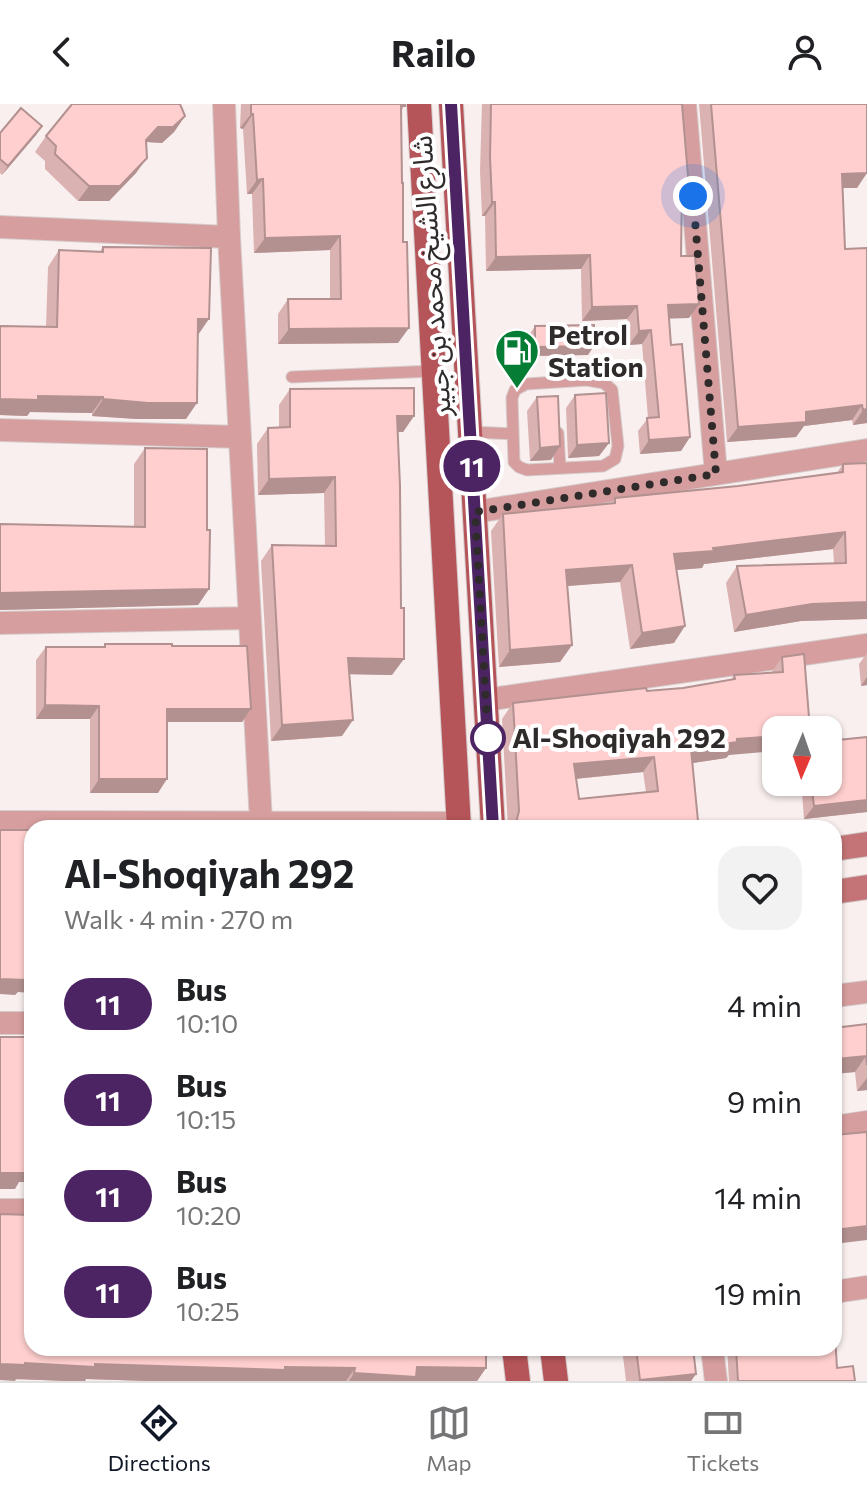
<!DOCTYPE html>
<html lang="en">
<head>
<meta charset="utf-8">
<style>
  body { margin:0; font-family:Commissioner,"Noto Sans Arabic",sans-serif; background:#f2f2f2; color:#202124; height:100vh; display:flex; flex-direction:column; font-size:30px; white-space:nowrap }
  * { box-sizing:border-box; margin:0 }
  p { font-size:26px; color:#757577 }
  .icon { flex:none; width:44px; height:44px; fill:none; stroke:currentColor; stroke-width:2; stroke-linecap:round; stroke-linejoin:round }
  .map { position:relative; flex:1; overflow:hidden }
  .drawer { position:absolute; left:24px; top:716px; width:818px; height:536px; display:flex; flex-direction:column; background:#fff; border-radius:24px; box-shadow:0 2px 6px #0004 }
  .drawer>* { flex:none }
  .badge { padding:0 16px; border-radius:26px; font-size:28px; line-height:52px }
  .needle { width:52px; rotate:182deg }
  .controls { position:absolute; left:762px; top:612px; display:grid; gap:16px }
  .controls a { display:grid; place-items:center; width:80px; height:80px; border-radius:16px; background:#fff; box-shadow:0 2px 6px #0004; font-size:40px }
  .you { position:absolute; width:40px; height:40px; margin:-20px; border:6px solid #fff; border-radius:50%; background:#1a73e8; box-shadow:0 0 0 12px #1a73e833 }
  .map>.badge { position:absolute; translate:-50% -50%; box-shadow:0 0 0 4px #fff }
  .round { display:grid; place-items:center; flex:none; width:84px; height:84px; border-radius:24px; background:#f2f2f2 }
  .overview { display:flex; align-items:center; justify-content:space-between; height:136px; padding:0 40px }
  h1 { font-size:38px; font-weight:700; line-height:60px }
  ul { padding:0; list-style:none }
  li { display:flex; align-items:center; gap:24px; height:96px; padding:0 40px }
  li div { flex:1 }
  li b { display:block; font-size:30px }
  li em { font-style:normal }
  li .badge { min-width:88px; font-weight:700; text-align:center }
  header { display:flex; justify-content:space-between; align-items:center; height:104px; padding:0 40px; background:#fff; font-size:36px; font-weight:700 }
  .dock { display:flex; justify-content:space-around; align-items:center; height:112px; border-top:2px solid #e0e0e0; background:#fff; font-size:22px; color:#757577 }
  .dock a { display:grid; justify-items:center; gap:4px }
  .dock .active { color:#111827 }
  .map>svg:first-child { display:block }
</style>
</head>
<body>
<header><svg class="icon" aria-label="back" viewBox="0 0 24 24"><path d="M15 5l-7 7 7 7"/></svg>Railo<svg class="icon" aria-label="person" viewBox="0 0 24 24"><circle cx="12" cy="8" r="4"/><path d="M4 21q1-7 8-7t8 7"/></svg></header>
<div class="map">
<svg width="867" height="1277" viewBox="0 0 867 1277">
  <rect width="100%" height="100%" fill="#f9efef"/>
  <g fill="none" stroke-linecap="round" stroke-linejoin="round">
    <g stroke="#d5cccc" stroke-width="13">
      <path id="lane" d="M292,273L434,267
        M587,276L604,279L612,286L618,342L615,355L603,362L527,366L519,363L514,358L512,294L515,286L526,280Z
        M471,328L513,330
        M558,329L560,364"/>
    </g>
    <g stroke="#d5cccc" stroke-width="24">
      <path id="street" d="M224,0L229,133L261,718
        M685,0L716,370
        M0,123L229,133
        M0,326L240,333
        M475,408L867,346
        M0,519L250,514
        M485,596L867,541
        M0,718L459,719
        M834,892L867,888
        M0,919H32
        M834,1023L867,1018
        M0,1106H32
        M834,1188L867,1183
        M712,1244L716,1277"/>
    </g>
    <g stroke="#d5cccc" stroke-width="26">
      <path id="secondary" d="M834,745L867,740
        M834,788L867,783"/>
    </g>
    <g stroke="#d5cccc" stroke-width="26">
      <path id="primary" d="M419,0L459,724
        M451,0L493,724
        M514,1244L518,1277
        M552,1244L556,1277"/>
    </g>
    <use href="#lane" stroke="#d69e9e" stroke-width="11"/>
    <use href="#street" stroke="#d69e9e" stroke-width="22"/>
    <use href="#secondary" stroke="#c47476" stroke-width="24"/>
    <use href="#primary" stroke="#b55459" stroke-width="24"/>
  </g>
  <path fill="#dab2b1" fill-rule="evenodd" d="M241,0H405L401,8L398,239L278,240V210L288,195H330V146L254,149L252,90H247L243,25L240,24Z
    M482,0H682L689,84L682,94L681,152L689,214H669L671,241L690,333L681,347L640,350L638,327L648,314L642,240L629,241L627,215L582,217L581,165L486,167L485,112H482L480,67Z
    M699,0H867L857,84H843L845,145L867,319L853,321L852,316L804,322L796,333L727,338Z
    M185,12L174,28L162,39L147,38L146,40L136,69L109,97H78L45,65V57L35,48L46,32Z
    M0,29L36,31L2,71L0,69Z
    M103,143L198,231L186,315H137L92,312V309L30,308L27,312L0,311V223H46L48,163L59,146L100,147Z
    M535,222L588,251L529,252V231Z
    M290,285L414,312L403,328H398L392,571L349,570L342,632L271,637L261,457L272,441L325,442L324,389L258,391L257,340L268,324L279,323V301Z
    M575,291L609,339L599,352L568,354L566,304Z
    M537,293L551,356L530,357L527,307Z
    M145,344L207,426L209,485L198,501L0,506V420L134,423V360Z
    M867,359V515L801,517L734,528L726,479L737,462L834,459L833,445L704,460L702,464L677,466L674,539L630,545L620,478L567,482L572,541L560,558L499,563L491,427L503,410L612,399L615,394L738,382L837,369L843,360Z
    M105,540L172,542L251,605L242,618H167L158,689H90V615H36V556L46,543H103Z
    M867,549V581L861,582L859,560Z
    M804,550L726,654L692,659L698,717L693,724H508L502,615L513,599L683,584L731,576L734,571L771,569L782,553ZM643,668L646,688L579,695L576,675Z
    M867,633V708L804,715L802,689L796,690L795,678H828Z
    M867,920V986L857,987L855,968L834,970V924Z
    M32,1244L486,1264L477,1277H148L86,1275L85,1277H66L16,1275L15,1277Z
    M622,1244H693L696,1270L691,1277H626Z
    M727,1244H834L837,1264L855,1277H729Z"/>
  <path fill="#b29190" d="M251,10H253L243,25L240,24Z
    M185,12L174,28L162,39L147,38L135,51L146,36L158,23Z
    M42,22L36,31L2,71L8,62Z
    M147,54L136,69L109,97H78L89,82Z
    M867,69L857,84H832L842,70Z
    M263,75L252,90H247L257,76Z
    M682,84H689L679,98Z
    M492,98H495L485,112H482Z
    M340,132L330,146L254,149L265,134Z
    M590,151L581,165L486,167L496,153Z
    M699,200L689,214L658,215L668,201Z
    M637,202L627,215L582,217L592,203Z
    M198,215H209L198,231Z
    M409,224L398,239L278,240L289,225Z
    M651,226L642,240L629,241L639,227Z
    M594,242L588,251L529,252L535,243Z
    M38,292L103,293L92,309L30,308L27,312L0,311V295Z
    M103,295L197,299L186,315H137L92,312Z
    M862,301L852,316L804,322L796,333L727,338L738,323L806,308Z
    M867,305V319L853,321L863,306Z
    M397,312H414L403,328H386Z
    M690,333L681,347L640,350L649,336Z
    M609,339L599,352L568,354L577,341Z
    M560,342L551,356L530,357L540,344Z
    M335,373L324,389L258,391L269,375Z
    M845,428L833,445L704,460L702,464L663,467L674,450L713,444Z
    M632,461L620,478L554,483L566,466Z
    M209,485L198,501L0,506V489Z
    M867,498V515L801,517L734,528L746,511L812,500Z
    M685,522L674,539L630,545L642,529Z
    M572,541L560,558L499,563L510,546Z
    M348,554L404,555L392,571L337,570Z
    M867,573V581L861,582Z
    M45,601L99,602L90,615H36Z
    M167,605H251L242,618H157Z
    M353,616L342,632L271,637L282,621Z
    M776,632V647L729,651L726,654L680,661L691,645L737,635Z
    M654,653L643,668L563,676L574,660Z
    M99,675H167L158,689H90Z
    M804,678H810L802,689L796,690Z
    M867,696V708L804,715L814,702Z
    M698,717L693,724H626Z
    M26,872L32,873V889L18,888L15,891L0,890V875Z
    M866,952L855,968L834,970V959L837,955Z
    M867,974V986L857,987Z
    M26,1062L32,1063V1078H19L15,1085H0V1069Z
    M867,1122V1136L834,1140V1126Z
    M25,1259L95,1260L355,1264L346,1277H148L86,1275L85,1277H66L16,1275L15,1277L0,1276V1260Z
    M417,1263L486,1264L477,1277H349L354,1269Z
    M696,1270L691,1277H640V1276Z"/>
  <path fill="#fecfce" stroke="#b29190" stroke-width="2" fill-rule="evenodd" d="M72,0H180L185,12L173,23H158L146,36L147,54L120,82H89L55,50L56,42L46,32Z
    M251,0H405V2H401L402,79H403V138H407L409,224L289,225L288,195H341L340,132L265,134L263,75L257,76L253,10H251Z
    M491,0H682L689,84H682L681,152H695L699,200L668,201L671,241L682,240L690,333L649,336L647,314L659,313L651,226L639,227L637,202L592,203L590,151L496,153L495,98H492L490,53Z
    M711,0H867V69L842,70L845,145L867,144V305L863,306L862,301L806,308V318L738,323Z
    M21,4L42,22L8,62L0,55V29Z
    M103,143L211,144L209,215H198L197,299H148L103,295V293L38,292V296L0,295V222L57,223L59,146L103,148Z
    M594,221V242L535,243V222Z
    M414,284V312H397L400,382L401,504H404V555L348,554L353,616L282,621L272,441L336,442L335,373L269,375L268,324L290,323V285Z
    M606,289L609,339L577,341L575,291Z
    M558,292L560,342L540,344L537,293Z
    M145,344L207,345V426H210L209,485L0,489V420L145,423Z
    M867,359V498L812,500L746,511L737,462L846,459L845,428L713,444L714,447L674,450L685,522L642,529L632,461L566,466L572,541L510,546L503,410L615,399V394L738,382L843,368V360Z
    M105,540H172V542H247L251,605H167V675H99V602L45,601L46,543H105Z
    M804,550L810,626H776V632L737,635V638L691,645L698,717L626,724H519L517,715L519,707L513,599L646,584L647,587L683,584L735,575L734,571L783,568L782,553ZM654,653L658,687L579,695L574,660Z
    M867,633V696L814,702L811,678H828V637Z
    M0,726H32V873L26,872V876L0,875Z
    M867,920V961L866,952L837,955L838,962L834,963V924Z
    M0,933H32V1063L26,1062V1069H0Z
    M867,1028V1122L834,1126V1031Z
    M0,1110L32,1111V1244H486V1264L417,1263L416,1273L354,1269L355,1264L285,1263V1266L95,1260V1263L25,1259V1261L0,1260Z
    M834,1216L837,1264L853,1262L855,1277H738L736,1244H834Z
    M636,1244H693L696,1270L640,1276Z"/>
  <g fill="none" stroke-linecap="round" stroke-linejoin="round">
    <g stroke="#fff" stroke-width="18">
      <path id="line" d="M451,0L493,724"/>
    </g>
    <use href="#line" stroke="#4c2464" stroke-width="12"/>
    <path stroke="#2f2b2b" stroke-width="8" stroke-dasharray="0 14.4" d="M488,634L475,408L716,370L693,92"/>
  </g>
  <defs>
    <g id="fuel-pin" transform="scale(2.3)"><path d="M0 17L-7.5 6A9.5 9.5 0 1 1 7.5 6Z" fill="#057d35" stroke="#fff"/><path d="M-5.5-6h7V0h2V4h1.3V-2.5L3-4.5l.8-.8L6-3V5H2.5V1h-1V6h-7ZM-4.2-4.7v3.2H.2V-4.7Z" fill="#fff"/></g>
  </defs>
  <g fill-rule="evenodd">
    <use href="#fuel-pin" x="517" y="247"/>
  </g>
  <circle fill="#fff" stroke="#4c2464" stroke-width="4" cx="488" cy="634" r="16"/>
  <g text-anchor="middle" stroke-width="8" stroke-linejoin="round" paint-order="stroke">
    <g font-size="28" fill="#2f2b2b" stroke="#fff">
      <text transform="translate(431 172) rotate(-94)" y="10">شارع الشيخ محمد بن جبير</text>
    </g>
    <g font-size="28" font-weight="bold" fill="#2f2b2b" stroke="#fff" text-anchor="start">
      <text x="548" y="241">Petrol<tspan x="548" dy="32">Station</tspan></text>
    </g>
    <g font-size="28" font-weight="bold" fill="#2f2b2b" stroke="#fff" text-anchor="start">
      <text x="512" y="644">Al-Shoqiyah 292</text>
    </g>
  </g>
</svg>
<div class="controls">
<a><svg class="needle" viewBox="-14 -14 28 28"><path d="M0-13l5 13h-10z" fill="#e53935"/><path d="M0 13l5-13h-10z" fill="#757577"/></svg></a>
</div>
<div class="you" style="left:693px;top:92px"></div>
<b class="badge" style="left:472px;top:362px;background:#4c2464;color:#fff">11</b>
<section class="drawer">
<div class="overview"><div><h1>Al-Shoqiyah 292</h1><p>Walk · 4 min · 270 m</p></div><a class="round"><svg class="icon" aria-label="heart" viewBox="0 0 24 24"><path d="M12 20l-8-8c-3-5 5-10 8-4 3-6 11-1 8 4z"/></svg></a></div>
<ul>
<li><span class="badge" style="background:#4c2464;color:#fff">11</span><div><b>Bus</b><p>10:10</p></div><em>4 min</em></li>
<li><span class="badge" style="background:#4c2464;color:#fff">11</span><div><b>Bus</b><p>10:15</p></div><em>9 min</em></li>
<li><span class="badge" style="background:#4c2464;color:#fff">11</span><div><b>Bus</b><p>10:20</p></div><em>14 min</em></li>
<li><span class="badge" style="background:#4c2464;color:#fff">11</span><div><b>Bus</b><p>10:25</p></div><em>19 min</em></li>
</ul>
</section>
</div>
<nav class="dock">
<a class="active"><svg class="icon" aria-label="directions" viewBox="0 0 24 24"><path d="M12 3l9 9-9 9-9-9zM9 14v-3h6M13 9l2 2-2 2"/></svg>Directions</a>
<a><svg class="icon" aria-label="map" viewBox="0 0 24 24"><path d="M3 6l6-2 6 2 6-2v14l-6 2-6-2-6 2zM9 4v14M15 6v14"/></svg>Map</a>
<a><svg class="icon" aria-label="tickets" viewBox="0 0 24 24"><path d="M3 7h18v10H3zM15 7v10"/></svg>Tickets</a>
</nav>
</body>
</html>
